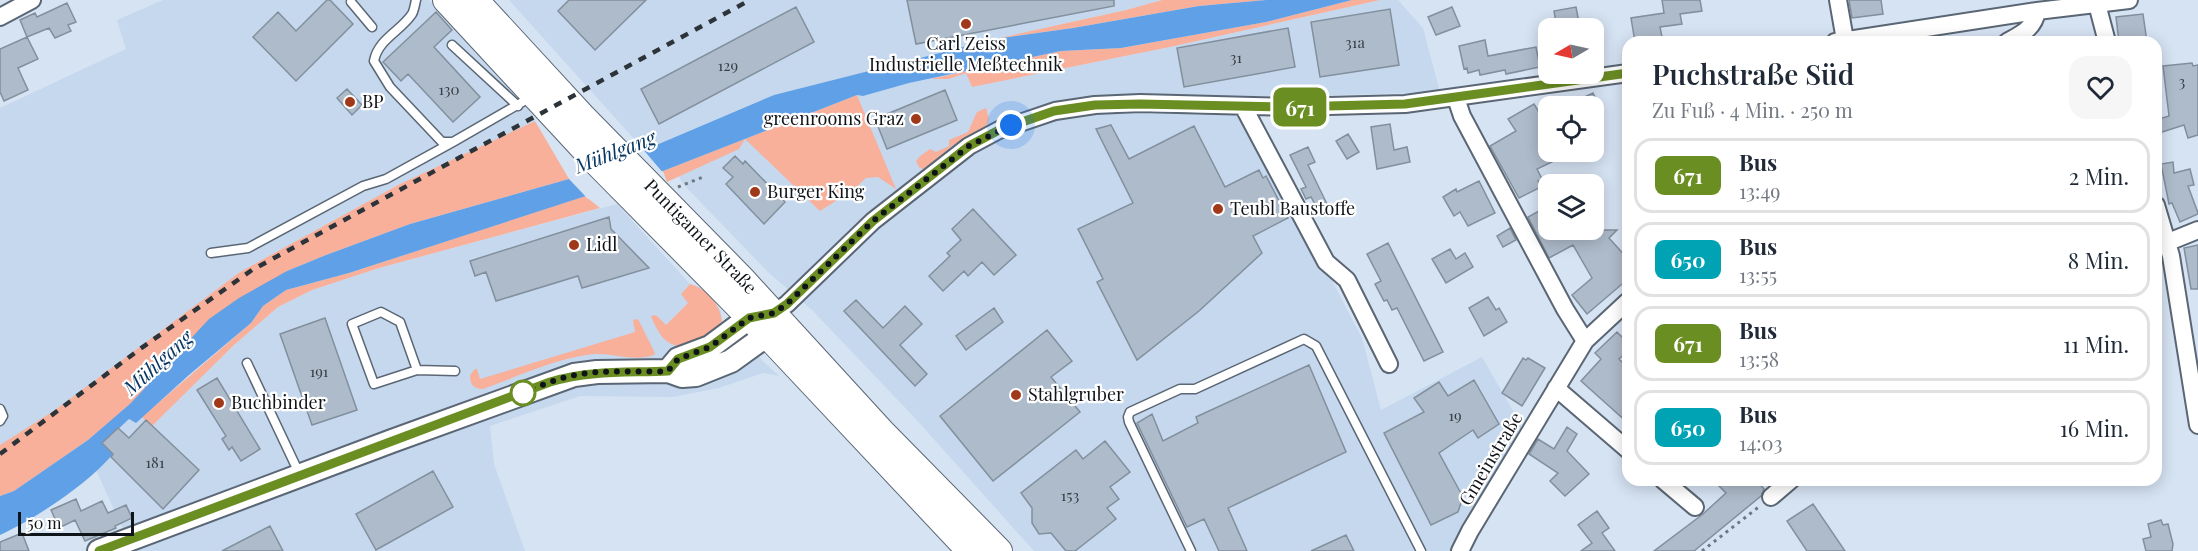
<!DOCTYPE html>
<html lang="de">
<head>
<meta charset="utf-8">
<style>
  body { margin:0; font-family:"Playfair Display",serif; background:#f6f6f7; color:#1f2937; height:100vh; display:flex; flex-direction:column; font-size:22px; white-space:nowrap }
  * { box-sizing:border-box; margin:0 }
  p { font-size:20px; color:#747a83 }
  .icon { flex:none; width:33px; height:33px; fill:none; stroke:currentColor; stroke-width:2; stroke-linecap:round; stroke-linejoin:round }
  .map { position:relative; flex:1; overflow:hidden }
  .details { position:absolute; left:1622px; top:36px; width:540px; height:450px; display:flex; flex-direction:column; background:#fff; border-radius:18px; box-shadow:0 3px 15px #0003 }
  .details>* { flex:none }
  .badge { padding:0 12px; border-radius:9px; font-size:21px; line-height:39px }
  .needle { width:39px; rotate:261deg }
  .tools { position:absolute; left:1538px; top:18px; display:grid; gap:12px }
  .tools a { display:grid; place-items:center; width:66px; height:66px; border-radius:12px; background:#fff; box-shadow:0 3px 15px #0003; font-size:30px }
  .scale { position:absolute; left:18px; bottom:15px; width:116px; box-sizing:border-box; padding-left:6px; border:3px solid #0f1419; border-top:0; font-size:16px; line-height:21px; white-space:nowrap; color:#0f1419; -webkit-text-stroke:4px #fff; paint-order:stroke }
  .you { position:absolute; width:30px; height:30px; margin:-15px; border:4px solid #fff; border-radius:50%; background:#1a73e8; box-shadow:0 0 0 9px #1a73e833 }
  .map>.badge { position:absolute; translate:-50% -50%; box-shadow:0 0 0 3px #fff }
  .round { display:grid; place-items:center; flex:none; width:63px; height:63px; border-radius:18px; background:#f6f6f7 }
  .headline { display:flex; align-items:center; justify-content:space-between; height:102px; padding:0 30px }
  h1 { font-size:28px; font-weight:600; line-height:45px }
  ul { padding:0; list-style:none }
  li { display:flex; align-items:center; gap:18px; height:75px; margin:0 12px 9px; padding:0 18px; border:3px solid #e0e1e3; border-radius:18px }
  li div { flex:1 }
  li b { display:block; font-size:22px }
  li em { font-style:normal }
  li .badge { min-width:66px; font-weight:700; text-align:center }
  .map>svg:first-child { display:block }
</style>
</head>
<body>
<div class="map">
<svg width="2198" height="551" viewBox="0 0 2198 551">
  <rect width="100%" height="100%" fill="#d6e3f3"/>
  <path fill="#c5d8ee" d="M163,0H429L520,94L535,121L398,185L240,272L55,410L0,445V108L126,49L117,20Z
    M509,0H1162L1126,10L995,39L774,95L644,150Z
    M1380,0H1398L1423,28L1440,92L1236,98L1362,338L1381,410L1482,357L1521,425L1523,445L1460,551H1034L914,417L812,310L769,273L683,184L674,167L857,95L863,96L909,83L929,79H949L966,72L972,87L1170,47Z
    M617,204L690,284L699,287L721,311L722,322L779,376L763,373L719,388L673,397L580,396L490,426L494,464L525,551H129L123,529L96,470L113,454L102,443L129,419L136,423L142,416L152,426L234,345L278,307L312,290L379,268Z"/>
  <path fill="#f8b09b" d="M1162,0H1266L1199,6L1073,28L995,39L1126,10Z
    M1352,0H1380L1170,47L972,87L966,73L949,79H930L1061,51L1121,48L1266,22Z
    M857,95L896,189L878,177L866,178L853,190L820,211L745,139L739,149L667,182L663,171Z
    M986,108L989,119L987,125L952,146L924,170L919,167L916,161L920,156L930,149L936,152L949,146V140L968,132L977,112Z
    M535,121L569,179L410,224L326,255L287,271L88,440L14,491L0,496V445L55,410L240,272L398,185Z
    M585,196L600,208L379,268L312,290L278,307L234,345L152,426L142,417L251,323L263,306L286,290L349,273Z
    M690,284C707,289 720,304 722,321L711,333L679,346C663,344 658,331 651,317L653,315L657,316L666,325L688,303L681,294Z
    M638,319L655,353L654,355C634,362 614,353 594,354C556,358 519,376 483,389C473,389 470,384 470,375L475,369H477L480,379L635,332L633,320Z"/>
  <path fill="#60a0e6" d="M1266,0H1352L1266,22L1121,48L1061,51L909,83L863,96L857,95L663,171L349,273L286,290L263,306L251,323L189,375L136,423L129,419L103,443L113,454C88,484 35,519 0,535V496L14,491L88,440L131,403L209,319L239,298L287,271L326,255L410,224L569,179L661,143L774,95L995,39L1073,28L1199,6Z"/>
  <path fill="#d6e3f3" d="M642,148L664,174L588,199L569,179L588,168Z"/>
  <path fill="#aebbca" stroke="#828f9d" stroke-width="1.5" d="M327,0H330L353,24L296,81L253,37L278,12L296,31Z
    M569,0H646L595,50L558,11Z
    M907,0H1114V6L916,44Z
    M1662,0H1700L1702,11L1680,14L1682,24L1660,27L1663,42H1635L1631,18L1664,13Z
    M1849,0H1881L1883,14L1852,18Z
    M67,3L76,22L68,25L71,31L55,38L49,28L27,37L20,20L35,13L37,17Z
    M796,7L814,42L659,124L641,89Z
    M1452,7L1460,26L1436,35L1428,17Z
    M1576,7L1580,28H1557L1554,11Z
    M1390,9L1399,65L1320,77L1311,22Z
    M436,12L452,30L434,47L480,97L453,122L408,74L401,81L383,62Z
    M2143,14L2147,42H2119L2116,17Z
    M1288,28L1295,67L1184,87L1177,48Z
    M27,37L38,59L18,68L28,90L4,101L0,92V49Z
    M1485,40L1488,56L1536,47L1540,67L1506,74L1505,70L1480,75L1479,70L1468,73L1467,68L1464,69L1459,46Z
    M2192,63L2193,66L2198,65V135L2188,138L2184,125L2156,134V120L2169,116L2163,66Z
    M347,89L362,105L352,115L337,98Z
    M945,90L957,120L887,149L875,119Z
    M1593,93L1600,106H1565Z
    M1534,104L1548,127V152H1552L1556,160L1537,169L1542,179L1538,181L1541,187L1519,198L1490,146L1516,131L1508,119Z
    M1390,124L1394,150L1407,147L1410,162L1377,169L1371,127Z
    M1111,125L1129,159L1194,126L1225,187L1259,170L1263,178L1266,176L1288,218L1253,236L1262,253L1199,311L1137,360L1097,282L1103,279L1078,229L1133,203L1096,129Z
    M1348,134L1359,152L1347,159L1336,141Z
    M1308,147L1315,162L1308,165L1327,204L1317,208L1311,197L1306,199L1301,189L1306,187L1290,155Z
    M735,156L743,164L745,161L785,202L764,224L726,184L733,177L723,168Z
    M2173,162L2174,173L2190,169L2194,185L2188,186L2198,213V214L2180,222L2172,203L2169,204L2161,164Z
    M1479,181L1495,213L1468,226L1460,212L1454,216L1443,197L1456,189L1457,192Z
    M973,209L1016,255L994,275L982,262L968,276L964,271L943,291L929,276L950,256L947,253L961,240L952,229Z
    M1539,211L1541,215L1548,212V230H1617L1609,238L1628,259V279L1587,314L1572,295L1592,278L1573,245L1549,258L1528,217Z
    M609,217L611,229L649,268L582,288L578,276L496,301L486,272L475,276L470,261Z
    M1510,228L1516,240L1503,247L1497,236Z
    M1388,243L1443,352L1424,361L1397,308L1392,310L1387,300L1384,301L1375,284L1381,281L1367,254Z
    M2198,245V289H2191L2184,248Z
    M1450,249L1456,259L1465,253L1473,267L1446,283L1432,259Z
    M1488,297L1496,310L1499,308L1507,322L1484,336L1469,308Z
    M856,300L883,328L905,306L922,324L900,345L927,374L915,386L844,311Z
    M994,308L1003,322L966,350L956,336Z
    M325,318L357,410L312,425L280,334Z
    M1047,330L1072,361L1051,377L1080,412L993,481L940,416Z
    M1617,332L1628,343V351L1619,359L1628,368V423L1581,381L1601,359L1595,353Z
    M1523,358L1526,360L1528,358L1545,368L1522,406L1502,393Z
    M1309,365L1346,452L1228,508L1247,551H1219L1204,519L1187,527L1137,423L1152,414L1163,441L1198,423L1196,417Z
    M217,378L260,449L241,461L232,447L229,450L222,439L226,436L197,390Z
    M1474,380L1499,424L1478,438L1473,430L1439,453L1463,497L1458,512L1431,525L1384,433L1424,412L1414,398L1439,382L1448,396Z
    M146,420L199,470L163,509L111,457L113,454L102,443L118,428L129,438Z
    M1567,427L1577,434L1567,451L1589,474L1565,496L1550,481L1558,473L1529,454L1538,439L1554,449Z
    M1105,441L1130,472L1110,487L1119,499L1107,508L1116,519L1075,551H1066L1051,533L1039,534L1032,523V508L1021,493L1076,450L1083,459Z
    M433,471L453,507L376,550L356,514Z
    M1713,480H1756L1764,489L1761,496L1694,551H1654L1703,514L1726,493Z
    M76,499L81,511L102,501L108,513L126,505L132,518L115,526L116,528L85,541L75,520L59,528L51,510Z
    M1813,504L1845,551H1807L1787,521Z
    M1597,511L1609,528L1602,533L1615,551H1581L1592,543L1578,525Z
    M2161,520L2163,525L2168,524L2173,544L2172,551H2146L2143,539L2151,537L2148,524Z
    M270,526L283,551H222Z
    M22,533L29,551H0V542Z
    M1346,535L1354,551H1311Z"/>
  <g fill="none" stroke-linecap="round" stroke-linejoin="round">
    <g stroke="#5a6674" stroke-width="11">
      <path id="lane" d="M416,0C415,4 414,11 412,14C401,31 378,39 374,61L390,87L442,142H453L531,97
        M351,2L372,27
        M452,45L518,106
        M211,253L248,248L363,186L386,179L453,142
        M247,363L300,475
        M417,370L374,384L352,324L381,312L400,322L417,370L455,371
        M0,409L3,416L0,421
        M1191,551L1129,422L1128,417L1130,412L1180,389H1195L1304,339L1316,346L1421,551"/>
    </g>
    <g stroke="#5a6674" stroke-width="20">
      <path id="street" d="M1838,0L1845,40
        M2097,4L2107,42
        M0,17L32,0
        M1835,42L2037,11L2129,0
        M2007,42C2021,34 2034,29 2037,11
        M1456,98L1462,116L1565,309L1585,341
        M1243,106L1326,262L1347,280L1389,364
        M2156,205L2171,256L2198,425
        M2156,247L2198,230
        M774,313L787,304L873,221L969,146L999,130L1055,111L1095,105L1140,103L1290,107L1405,104L1628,73
        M1556,388L1628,450
        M1663,480L1695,507
        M1771,497L1791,480
        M1460,551L1470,531L1585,341L1628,301"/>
    </g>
    <g stroke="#5a6674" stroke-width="26">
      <path id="secondary" d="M99,551L392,441L574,375L597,372L668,371L682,376L696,375L731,361L767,335L774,313L749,318L710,347L678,359L668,371"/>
    </g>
    <g stroke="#5a6674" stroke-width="28">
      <g id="primary">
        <path d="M446,0L597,163L767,335L970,551"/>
        <path id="s1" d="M475,0L582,116L741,278L881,431L999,551"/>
      </g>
    </g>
    <path stroke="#6e7781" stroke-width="3" stroke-dasharray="3 4.5" stroke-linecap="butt" d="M678,187L703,177
      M1702,551L1760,506"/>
    <use href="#lane" stroke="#fff" stroke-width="8"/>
    <use href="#street" stroke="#fff" stroke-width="16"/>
    <use href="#secondary" stroke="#fff" stroke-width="22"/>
    <use href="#primary" stroke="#fff" stroke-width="26"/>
    <path stroke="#2c3339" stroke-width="4.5" stroke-dasharray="8 8" stroke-linecap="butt" d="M0,454L140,349L252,270L750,0"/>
  </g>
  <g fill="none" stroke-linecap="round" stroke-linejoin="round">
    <g stroke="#fff" stroke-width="14">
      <path id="line" d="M99,551L550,382C591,370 627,373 668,371L678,359L710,347L749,318L774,313L787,304L873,221L969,146L999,130L1054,111L1095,105L1140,104L1290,107L1405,104L1628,73"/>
    </g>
    <use href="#line" stroke="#6b8e23" stroke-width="9"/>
    <path stroke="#0f1419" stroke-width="6" stroke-dasharray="0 10.8" d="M523,393C540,386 558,378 576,375C605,369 638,373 668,371L678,359L710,347L749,318L774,313L787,304L873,221L969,146L1011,125"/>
  </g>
  <g fill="#a0381a" stroke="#fff" stroke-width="2">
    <circle cx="966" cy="24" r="6"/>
    <circle cx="350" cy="102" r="6"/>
    <circle cx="916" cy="119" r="6"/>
    <circle cx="755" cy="192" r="6"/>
    <circle cx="1218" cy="209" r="6"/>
    <circle cx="574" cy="245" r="6"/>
    <circle cx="1016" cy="395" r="6"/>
    <circle cx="219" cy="403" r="6"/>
  </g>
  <circle fill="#fff" stroke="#6b8e23" stroke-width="3" cx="523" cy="393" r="12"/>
  <g text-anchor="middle" stroke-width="4.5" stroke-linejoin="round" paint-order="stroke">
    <g font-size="15" fill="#373e45">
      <text x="1355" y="48">31a</text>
      <text x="1236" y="63">31</text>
      <text x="728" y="71">129</text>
      <text x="2182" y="87">3</text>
      <text x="449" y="95">130</text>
      <text x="319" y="377">191</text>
      <text x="1455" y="421">19</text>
      <text x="155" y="468">181</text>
      <text x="1070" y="501">153</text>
    </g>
    <g font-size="18" fill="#0f1419" stroke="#fff" text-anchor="start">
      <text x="966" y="50" text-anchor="middle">Carl Zeiss<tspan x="966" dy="21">Industrielle Meßtechnik</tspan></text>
      <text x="362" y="108">BP</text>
      <text x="904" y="125" text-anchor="end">greenrooms Graz</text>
      <text x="767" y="198">Burger King</text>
      <text x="1230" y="215">Teubl Baustoffe</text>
      <text x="586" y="251">Lidl</text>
      <text x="1028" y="401">Stahlgruber</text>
      <text x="231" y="409">Buchbinder</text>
    </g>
    <g font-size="18" fill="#0f1419" stroke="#fff">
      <text dy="6" stroke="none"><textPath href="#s1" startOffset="327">Puntigamer Straße</textPath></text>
      <text transform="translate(1491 459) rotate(-59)" y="6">Gmeinstraße</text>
    </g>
    <g font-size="20" font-style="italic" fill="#063662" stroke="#fff">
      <text transform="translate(615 152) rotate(-21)" y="7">Mühlgang</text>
      <text transform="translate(158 363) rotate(-42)" y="7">Mühlgang</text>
    </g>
  </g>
</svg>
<div class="tools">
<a><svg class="needle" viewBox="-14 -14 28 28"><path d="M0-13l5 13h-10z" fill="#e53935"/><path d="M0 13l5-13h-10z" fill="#747a83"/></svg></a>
<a><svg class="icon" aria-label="locate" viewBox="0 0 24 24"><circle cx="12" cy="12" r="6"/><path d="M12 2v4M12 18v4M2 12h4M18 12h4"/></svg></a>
<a><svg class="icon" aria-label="layers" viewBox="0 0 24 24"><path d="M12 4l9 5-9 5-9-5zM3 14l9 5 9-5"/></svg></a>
</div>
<div class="scale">50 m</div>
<div class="you" style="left:1011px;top:125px"></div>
<b class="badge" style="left:1300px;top:107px;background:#6b8e23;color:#fff">671</b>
<section class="details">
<div class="headline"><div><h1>Puchstraße Süd</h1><p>Zu Fuß · 4 Min. · 250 m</p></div><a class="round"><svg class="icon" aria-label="heart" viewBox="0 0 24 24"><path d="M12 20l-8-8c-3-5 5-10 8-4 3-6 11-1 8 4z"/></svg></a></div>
<ul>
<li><span class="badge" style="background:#6b8e23;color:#fff">671</span><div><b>Bus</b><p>13:49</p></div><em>2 Min.</em></li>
<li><span class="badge" style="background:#00a3b4;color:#fff">650</span><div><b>Bus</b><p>13:55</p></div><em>8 Min.</em></li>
<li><span class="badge" style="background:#6b8e23;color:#fff">671</span><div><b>Bus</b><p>13:58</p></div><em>11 Min.</em></li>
<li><span class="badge" style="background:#00a3b4;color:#fff">650</span><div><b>Bus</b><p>14:03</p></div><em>16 Min.</em></li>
</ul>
</section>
</div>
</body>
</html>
